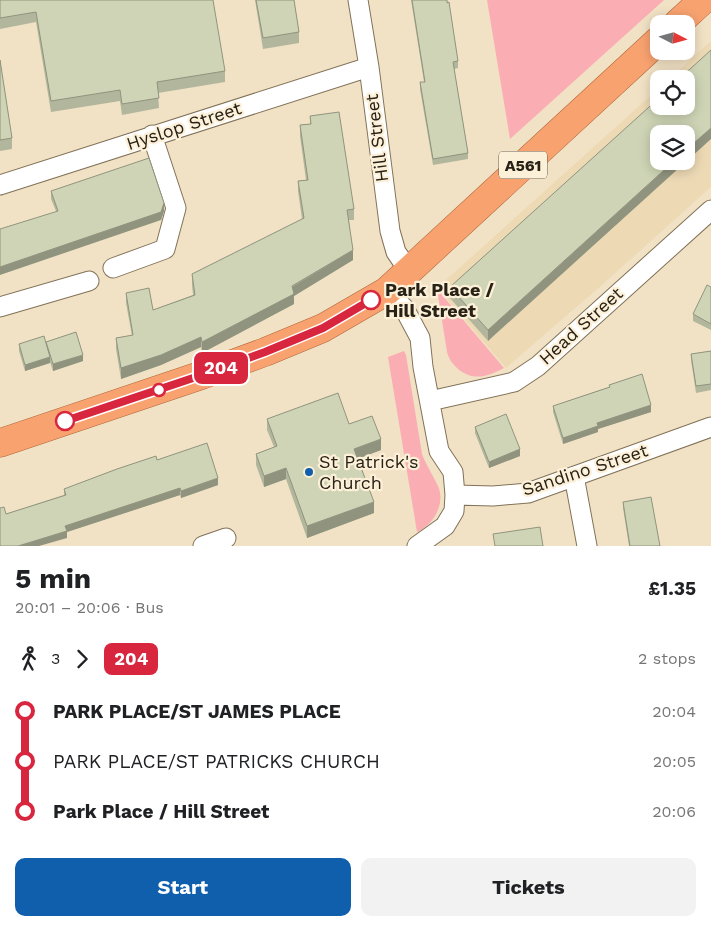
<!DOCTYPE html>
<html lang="en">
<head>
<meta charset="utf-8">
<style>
  body { margin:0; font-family:"Work Sans",sans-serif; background:#f2f2f2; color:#202124; height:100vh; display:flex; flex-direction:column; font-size:19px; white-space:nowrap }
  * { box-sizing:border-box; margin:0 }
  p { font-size:16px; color:#757577 }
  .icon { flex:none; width:28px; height:28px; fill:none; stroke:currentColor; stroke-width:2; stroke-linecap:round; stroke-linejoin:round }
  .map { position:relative; height:546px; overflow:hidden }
  .side { display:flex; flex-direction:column; background:#fff; flex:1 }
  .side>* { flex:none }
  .badge { padding:0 10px; border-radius:8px; font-size:18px; line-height:32px }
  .needle { width:32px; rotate:96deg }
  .tools { position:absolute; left:650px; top:15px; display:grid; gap:10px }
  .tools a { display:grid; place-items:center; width:45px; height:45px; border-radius:10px; background:#fff; box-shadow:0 2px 12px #0003; font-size:25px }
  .map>.badge { position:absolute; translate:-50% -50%; box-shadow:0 0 0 2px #fff }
  .legs { display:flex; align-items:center; gap:8px; height:55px; padding:0 15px; font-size:16px }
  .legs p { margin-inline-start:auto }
  .overview { display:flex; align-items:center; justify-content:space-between; height:85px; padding:0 15px }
  h1 { font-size:28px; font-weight:700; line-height:38px }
  .cta { display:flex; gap:10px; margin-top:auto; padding:10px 15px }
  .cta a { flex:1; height:58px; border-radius:10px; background:#0f5fad; color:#fff; font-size:20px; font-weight:700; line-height:58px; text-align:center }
  .cta a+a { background:#f2f2f2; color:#202124 }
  ul { padding:0 15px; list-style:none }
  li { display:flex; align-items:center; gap:18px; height:50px; font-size:19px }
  li i { display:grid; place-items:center; width:8px; height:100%; margin:0 6px; background:currentColor }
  li i::after { content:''; width:12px; height:12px; margin:-6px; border:4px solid; border-radius:50%; background:#fff }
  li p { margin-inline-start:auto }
  li:first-child i { background:linear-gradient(#0000 50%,currentColor 0) }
  li:last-child i { background:linear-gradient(currentColor 50%,#0000 0) }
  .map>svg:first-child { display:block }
</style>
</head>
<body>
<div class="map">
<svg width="711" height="546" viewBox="0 0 711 546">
  <rect width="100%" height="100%" fill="#f2e2c5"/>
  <path fill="#eddab5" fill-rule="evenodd" d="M711,41V187L602,285L506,368L437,288L659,88V106H686V79H669ZM659,134H686V161H659Z"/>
  <path fill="#faaeb3" d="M487,0H664L510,139Z
    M437,289L504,368C489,376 474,382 458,369C453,364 449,360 447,352Z
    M404,351L406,355L422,454C426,465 433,475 438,486C446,504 433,525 417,532L388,357Z"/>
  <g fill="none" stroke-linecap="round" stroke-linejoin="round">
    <g stroke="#817258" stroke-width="21">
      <path id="minor" d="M358,0L369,67L390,231L396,252L409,271
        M0,185L369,67
        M113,268L165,249L176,208L152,135
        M387,291L404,308L420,338L423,367L439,451L453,472L455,495L454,511L445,526L417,546
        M0,307L89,281
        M430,401L514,382L538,366L711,210
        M574,476L587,546
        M455,495L493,496L528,493L711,427
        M203,546L226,538"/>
    </g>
    <g stroke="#ae663a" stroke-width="29">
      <path id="trunk" d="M677,24L703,0
        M0,443L202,375L265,352L323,328L387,291L659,40"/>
    </g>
    <use href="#minor" stroke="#fff" stroke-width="19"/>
    <use href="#trunk" stroke="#f8a270" stroke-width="28"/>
  </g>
  <path fill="#b1b69c" d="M0,0L225,71V82L158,93L159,108L122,115L120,101L51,112L36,22L0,29Z
    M255,0H294L299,32V43L263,49Z
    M411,0H447L458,61V68L454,69L468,153V159L433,165L420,89V82H424Z
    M0,60L12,138V149L0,151Z
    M659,98L488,341L450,298V287Z
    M310,116L354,209V220H349L353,260L294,296V304L202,353L201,347L161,365L121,379L116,349V338L132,336L126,303V293L153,310L193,295L192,285V274L302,219L298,191V181L306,180L300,136V125L310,124Z
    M51,191L164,211L161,220L56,211L51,199Z
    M711,287V330L693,321V314Z
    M46,343L83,361L53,371L50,362V363L25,371L19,351V344Z
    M711,351V390L696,393L691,360V354Z
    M609,385L651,412L598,429V432L563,444L553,412V406L609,387Z
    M267,419L349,424L381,450L358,459L374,513L307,538L286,479L264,487L256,465V454L274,447L267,430Z
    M475,427L520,456L489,468L475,433Z
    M157,460L218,485L181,498L180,495L67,532V538L6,514L64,495V489Z
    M623,502L660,546H629L623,508Z"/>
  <path fill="#90947f" d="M711,128V139L488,341V330L674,161H686V150Z
    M164,203V211L161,220L0,275V267Z
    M353,250V260L294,296V304L202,353V342Z
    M201,337V347L161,365L121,379V368Z
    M83,355V361L53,371V364Z
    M50,357V363L25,371V365Z
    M651,405V412L598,429V432L563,444V438L597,423Z
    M381,439V450L354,460V449Z
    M520,449V456L489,468V462Z
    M286,468V479L264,487V476Z
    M218,478V485L181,498V491Z
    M180,488V495L67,532V538L39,546H18L65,526Z
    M374,502V513L307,538V526Z"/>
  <path fill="#ced4b5" stroke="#90947f" d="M0,0H213L225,71L157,82L159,98L122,104L120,90L51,101L36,12L0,18Z
    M256,0H294L299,32L263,38Z
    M412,0H447V3L449,2L458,61L453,62L468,153L433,159L420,82H425Z
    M711,50V128L686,150V134H659V161H674L488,330L450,287L659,98V106H686V79H679Z
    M0,60L12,138L0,140Z
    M339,112L354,209L347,210L353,250L292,286L294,294L202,342L201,337L161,355L121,368L116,338L133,335L126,293L149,288L153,310L195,295L192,274L304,218L298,181L308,180L300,125L311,124L310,116Z
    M149,158L164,203L161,212L0,267V229L58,211L51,191Z
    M707,285L711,287V324L693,314Z
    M76,332L83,355L53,364L46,342Z
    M44,336L50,357L25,365L19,344Z
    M711,351V384L696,386L691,354Z
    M642,374L651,405L597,423L598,426L563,438L553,406L610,387L609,385Z
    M338,393L349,424L372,416L381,439L354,449L374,502L307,526L286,468L264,476L256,454L277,446L267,419Z
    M506,414L520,449L489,462L475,427Z
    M207,443L218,478L181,491L180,488L65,526L67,531L18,546H0V508L4,507L6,514L66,495L64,489L117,469L156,456L157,460Z
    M651,497L660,546H630L623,502Z
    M540,527L543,546H495L493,534Z"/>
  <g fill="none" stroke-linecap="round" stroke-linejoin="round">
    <g stroke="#fff" stroke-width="11">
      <path id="line-1" d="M65,421L202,375L265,352L323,328L371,300"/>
    </g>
    <use href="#line-1" stroke="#d7263d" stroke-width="8"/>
  </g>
  <g fill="#fff" stroke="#d7263d" stroke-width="2.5">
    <circle cx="371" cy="300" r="9"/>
    <circle cx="159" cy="390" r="6"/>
    <circle cx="65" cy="421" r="9"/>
  </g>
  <circle fill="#0f5fad" stroke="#fdf0d8" stroke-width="2" cx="309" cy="472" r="5"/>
  <g text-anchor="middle" stroke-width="4.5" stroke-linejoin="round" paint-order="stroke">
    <rect fill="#fdf0d8" stroke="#675f50" stroke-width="1" x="499" y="151.5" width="48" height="27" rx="4"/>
    <g font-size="16" font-weight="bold" fill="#272116">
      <text x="523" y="171">A561</text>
    </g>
    <g font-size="18" fill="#272116" stroke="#fdf0d8">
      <text transform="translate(184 126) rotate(-18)" y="6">Hyslop Street</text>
      <text transform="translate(377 138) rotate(-97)" y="6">Hill Street</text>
      <text transform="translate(581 326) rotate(-42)" y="6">Head Street</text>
      <text transform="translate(585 470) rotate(-18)" y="6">Sandino Street</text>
    </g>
    <g font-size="18" font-weight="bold" fill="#272116" stroke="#fdf0d8" text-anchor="start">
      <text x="385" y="296">Park Place /<tspan x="385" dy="21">Hill Street</tspan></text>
    </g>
    <g font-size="18" fill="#272116" stroke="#fdf0d8" text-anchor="start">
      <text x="319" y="468">St Patrick's<tspan x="319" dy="21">Church</tspan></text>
    </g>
  </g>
</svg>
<div class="tools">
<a><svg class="needle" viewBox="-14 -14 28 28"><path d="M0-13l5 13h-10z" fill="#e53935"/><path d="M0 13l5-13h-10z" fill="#757577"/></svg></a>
<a><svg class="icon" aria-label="locate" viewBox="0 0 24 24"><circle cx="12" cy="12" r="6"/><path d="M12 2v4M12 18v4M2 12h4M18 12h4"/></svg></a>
<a><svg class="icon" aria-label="layers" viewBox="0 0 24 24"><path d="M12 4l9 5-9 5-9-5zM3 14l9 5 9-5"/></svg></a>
</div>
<b class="badge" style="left:221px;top:368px;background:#d7263d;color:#fff">204</b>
</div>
<section class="side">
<div class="overview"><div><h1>5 min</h1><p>20:01 – 20:06 · Bus</p></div><b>£1.35</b></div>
<div class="legs"><svg class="icon" aria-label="walk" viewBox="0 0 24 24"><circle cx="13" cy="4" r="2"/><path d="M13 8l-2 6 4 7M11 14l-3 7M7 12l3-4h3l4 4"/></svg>3<svg class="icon" aria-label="forward" viewBox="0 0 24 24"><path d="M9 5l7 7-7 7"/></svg><b class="badge" style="background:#d7263d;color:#fff">204</b><p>2 stops</p></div>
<ul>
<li><i style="color:#d7263d"></i><b>PARK PLACE/ST JAMES PLACE</b><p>20:04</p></li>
<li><i style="color:#d7263d"></i><span>PARK PLACE/ST PATRICKS CHURCH</span><p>20:05</p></li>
<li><i style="color:#d7263d"></i><b>Park Place / Hill Street</b><p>20:06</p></li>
</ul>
<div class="cta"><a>Start</a><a>Tickets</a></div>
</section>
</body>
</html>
